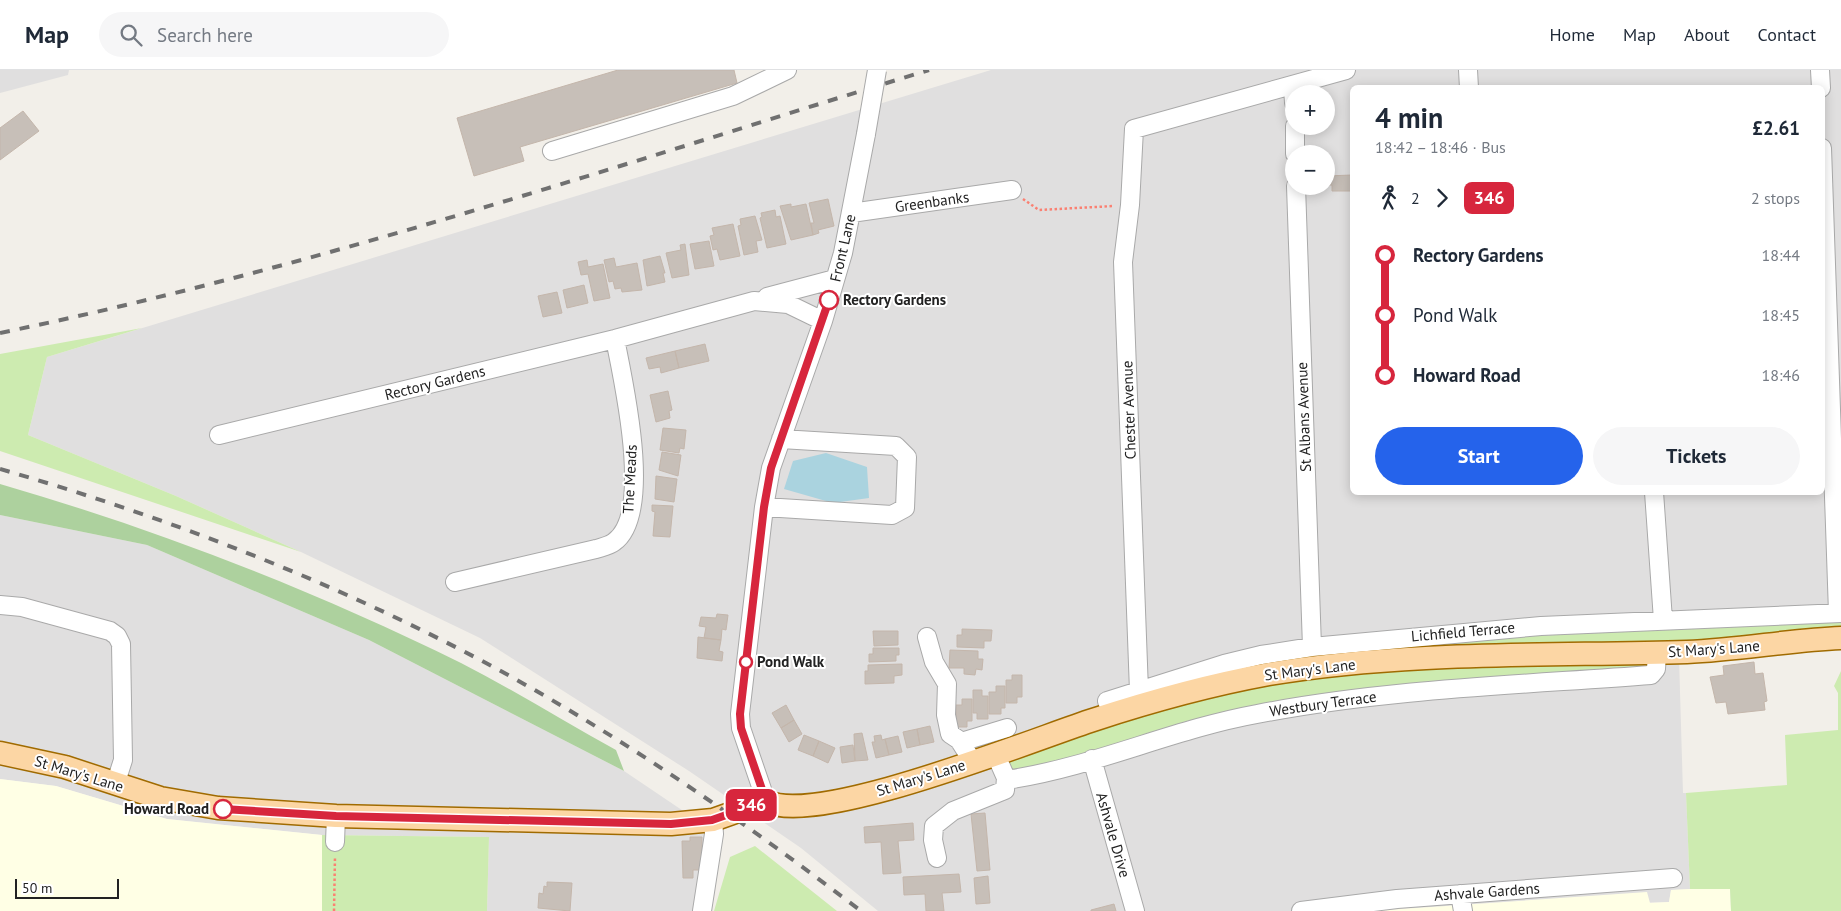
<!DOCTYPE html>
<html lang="en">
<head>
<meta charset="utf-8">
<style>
  body { margin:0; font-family:"PT Sans",sans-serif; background:#f6f6f7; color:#1f2937; height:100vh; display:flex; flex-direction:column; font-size:19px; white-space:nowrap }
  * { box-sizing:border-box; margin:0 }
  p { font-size:16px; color:#747a83 }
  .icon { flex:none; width:28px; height:28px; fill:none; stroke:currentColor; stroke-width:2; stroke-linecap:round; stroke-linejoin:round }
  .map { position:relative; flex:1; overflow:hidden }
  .details { position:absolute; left:1350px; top:15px; width:475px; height:410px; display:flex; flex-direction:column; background:#fff; border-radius:8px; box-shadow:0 2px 12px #0003 }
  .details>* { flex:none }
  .badge { padding:0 10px; border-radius:8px; font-size:18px; line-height:32px }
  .fabs { position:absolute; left:1285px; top:15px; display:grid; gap:10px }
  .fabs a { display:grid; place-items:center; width:50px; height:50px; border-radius:50%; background:#fff; box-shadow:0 2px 12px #0003; font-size:25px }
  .scale { position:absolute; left:15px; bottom:12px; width:104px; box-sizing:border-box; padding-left:5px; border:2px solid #222; border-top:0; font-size:14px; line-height:18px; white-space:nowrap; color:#222; -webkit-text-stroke:4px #fff; paint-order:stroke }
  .map>.badge { position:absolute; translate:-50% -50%; box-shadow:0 0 0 2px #fff }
  .legs { display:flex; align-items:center; gap:8px; height:55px; padding:0 25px; font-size:16px }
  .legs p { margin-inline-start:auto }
  .headline { display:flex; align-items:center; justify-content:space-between; height:85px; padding:0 25px }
  h1 { font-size:28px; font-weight:700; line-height:38px }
  .button { display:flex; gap:10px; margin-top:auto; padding:10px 25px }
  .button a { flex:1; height:58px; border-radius:30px; background:#2563eb; color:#fff; font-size:20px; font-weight:700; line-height:58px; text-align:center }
  .button a+a { background:#f6f6f7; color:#1f2937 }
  ul { padding:0 25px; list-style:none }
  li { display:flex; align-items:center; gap:18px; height:60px; font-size:19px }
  li i { display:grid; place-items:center; width:8px; height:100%; margin:0 6px; background:currentColor }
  li i::after { content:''; width:12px; height:12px; margin:-6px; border:4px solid; border-radius:50%; background:#fff }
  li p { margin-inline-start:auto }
  li:first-child i { background:linear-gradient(#0000 50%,currentColor 0) }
  li:last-child i { background:linear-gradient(currentColor 50%,#0000 0) }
  header { display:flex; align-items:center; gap:30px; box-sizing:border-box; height:70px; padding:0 25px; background:#fff; border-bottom:1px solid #e0e1e3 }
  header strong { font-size:24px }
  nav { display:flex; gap:28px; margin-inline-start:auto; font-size:18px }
  .search { width:350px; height:45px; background:#f6f6f7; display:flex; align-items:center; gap:12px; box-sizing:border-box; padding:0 18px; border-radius:28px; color:#747a83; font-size:19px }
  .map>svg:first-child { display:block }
</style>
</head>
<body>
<header>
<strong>Map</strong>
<div class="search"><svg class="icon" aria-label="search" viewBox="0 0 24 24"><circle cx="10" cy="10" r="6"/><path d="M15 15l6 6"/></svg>Search here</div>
<nav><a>Home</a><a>Map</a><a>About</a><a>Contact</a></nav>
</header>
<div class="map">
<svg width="1841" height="841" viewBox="0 0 1841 841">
  <rect width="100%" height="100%" fill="#f2efe9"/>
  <path fill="#e0dfdf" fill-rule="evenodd" d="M0,0H69L68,5L0,23Z
    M991,0H1841V549L1678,554L1683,723H1686L1690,819L1671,820L1669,832L1397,838L1373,841H878L801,778L689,701L480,568L301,482L176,426L28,365L47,287ZM1352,18H1822V422H1352ZM1294,24H1326V56H1294ZM1294,84H1326V116H1294Z
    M0,445L147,475L369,570L624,701L710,759L700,841H487L489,767L322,765L167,749L56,716L0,709Z"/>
  <path fill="#ffffe5" d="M0,709L56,716L167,749L322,765V841H0Z
    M1690,819H1730L1731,841H1373L1647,822L1650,833L1669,832L1671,820Z"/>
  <path fill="#cdebb0" d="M142,258L47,287L28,365L176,426L301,482L0,381V284Z
    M1841,552V562L1660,577L1263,595L1262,591L1286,586L1489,568Z
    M1643,593L1641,602L1418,617L1011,701L1007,691L1125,646L1283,608L1375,598Z
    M1841,601V841H1731L1730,819H1690L1686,723L1787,715L1785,665L1838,660V623L1834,616Z
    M322,765L489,767L487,841H322Z
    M755,776L837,841H714L730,787Z"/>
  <path fill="#add19e" d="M0,414C159,460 313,520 461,593C514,620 565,652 616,680L624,701L369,570L147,475L0,445Z"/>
  <path fill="#aad3df" d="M826,383L867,397L869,428L833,433L784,419L793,391Z"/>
  <path fill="#c7bfb8" stroke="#c4b6ab" d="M618,0H734L737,13L520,77L524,91L474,106L457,48Z
    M23,41L39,61L0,90V58Z
    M1352,105V121H1332V115H1326V106Z
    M828,129L834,156L818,160L819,163L813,165L811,153H814L809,133Z
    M791,134V137L806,134L813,165L791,170L780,136Z
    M775,140L776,147L780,146L786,174L767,178L760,148L762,147L761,143Z
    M755,146L762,170L756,171L758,182L744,185L738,156L741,155L740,149Z
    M733,154L740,186L720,190L717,179L713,180L710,166L714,165L712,158Z
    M709,171L714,196L695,199L690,174Z
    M685,174L689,205L672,208L666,183L681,180L680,175Z
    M660,186L665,203H663L665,212L647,216L643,190Z
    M614,188L616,197L637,193L642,220L622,222L621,218L615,219L613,211L609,212L604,190Z
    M587,190L588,197L603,194L610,228L594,231L588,204L581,205L578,192Z
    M584,215L588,233L567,238L563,220Z
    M557,222L562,243L543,247L538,226Z
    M705,274L709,291L679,298L675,281Z
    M675,281L679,298L661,303L660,297L649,299L646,288Z
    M668,321L672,340L669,341L670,348L656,352L650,325Z
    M663,358L686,360L684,379L680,378L679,383L660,380Z
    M662,382L681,385L678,406L659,400Z
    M656,406L677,409L674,432L655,429Z
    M652,435L673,436L670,467L653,466L655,442L652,441Z
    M717,544L728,545L726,560L722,559L721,570L704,568L706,557L699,556L701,547L716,548Z
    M962,559L992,560L991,571H984V578L957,577V565H962Z
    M873,561H898V575L874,576Z
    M698,567L721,570L719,581L723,582L722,591L697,588Z
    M873,578H899V585H896V591L869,592V584H873Z
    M950,580L978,581V589H983L982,600L976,599L975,605L964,604V598H949Z
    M1754,592L1755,604L1763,603L1767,631L1764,632L1765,640L1728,644L1726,632L1716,633L1710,607L1724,605L1723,596Z
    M902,594V605L894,606V613L865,614V601H868V595Z
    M1012,605H1022V627H1017V633H1006V610H1012Z
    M996,616H1005V638H1001V644H989V622H996Z
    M973,620H982V626H988V649H977V643H973Z
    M962,629H972V651H967V657H956V635H962Z
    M786,635L794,650L781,658L772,643Z
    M794,650L802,664L789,672L781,658Z
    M930,656L934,672L920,675L917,659Z
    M917,659L920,675L907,678L903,662Z
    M862,663L868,690L855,691L854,664Z
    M804,665L819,671L813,686L798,680Z
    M881,665L882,670L885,669L889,685L876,688L872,672H875L874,666Z
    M898,666L902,682L889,685L885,669Z
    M819,671L835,678L828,693L813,686Z
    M853,675L855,691L842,693L840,677Z
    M985,743L990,800L977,801L971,744Z
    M913,753L914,770L898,771L901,803L883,804L881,772L865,773L864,757Z
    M690,767H702V800H693V808H683L682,771H690Z
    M959,804L961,822L942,823L944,841H926L925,824L904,825L903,807Z
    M988,806L990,833L976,834L974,808Z
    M547,812L572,813L570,841L538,838L539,823L543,824L544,816L547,817Z
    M1114,834L1116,841H1091V840Z"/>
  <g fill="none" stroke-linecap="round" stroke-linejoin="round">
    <g stroke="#a9a9a9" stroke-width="20">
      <path id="minor" d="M1468,0L1469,18
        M1820,0L1821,18
        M1293,16L1294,33
        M1295,56V84
        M1822,78L1838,543
        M552,81L733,26L787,0
        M1296,116L1312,577
        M851,143L1012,120
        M767,227L835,209
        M219,365L615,269L754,231L788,234L823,251
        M1654,422L1663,550
        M764,437L892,445L905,438L907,387L896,376L781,369
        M455,512L596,479C602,477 609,476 614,472C654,444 623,310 615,269
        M0,535L22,537L110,561L117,566L121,574L123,690L115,715
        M927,567L934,592L947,614L946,645L950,664L959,670L973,692
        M1139,621L1123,192L1130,135L1134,59L1346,0
        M1112,644L1107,631L1224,594L1261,585L1312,577L1541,556L1841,543
        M961,672L1007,658
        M995,683L1006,708L1012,709C1095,696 1174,659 1257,644C1386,619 1519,615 1651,605L1656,599L1657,583
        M1092,689L1135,841
        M766,731L741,658L740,644L764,437L771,398L823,251L843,183L866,64
        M335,772L336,746
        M937,788L933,770L934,756L953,741L1005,720L1006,708
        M1460,824L1463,841
        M702,841L714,764L713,750
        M1301,841L1397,829L1673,808"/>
    </g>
    <g stroke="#a06b00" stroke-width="25">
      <path id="major" d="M0,683L65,697L160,728L218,738L336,746L671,754L713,750L766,731C815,758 1034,669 1093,650C1151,631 1209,615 1269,604C1405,581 1549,586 1687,582C1739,580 1790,570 1841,568"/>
    </g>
    <path stroke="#fa8072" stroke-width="2.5" stroke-dasharray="2.5 2.5" stroke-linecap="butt" d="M1023,129L1039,140L1114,136
      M334,841L335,786"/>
    <use href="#minor" stroke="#fff" stroke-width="18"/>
    <use href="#major" stroke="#fcd6a4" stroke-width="22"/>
    <path stroke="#707070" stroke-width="4" stroke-dasharray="10 10" stroke-linecap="butt" d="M0,263C315,198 622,94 929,0
      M0,399C167,447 332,511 486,593C618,664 742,750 861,841"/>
    <g stroke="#a9a9a9" stroke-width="20" stroke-linecap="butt">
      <path id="minor-bridge" d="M866,64L877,0"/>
    </g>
    <use href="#minor-bridge" stroke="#fff" stroke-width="18"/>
  </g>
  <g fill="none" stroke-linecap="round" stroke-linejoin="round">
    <g stroke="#fff" stroke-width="11">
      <path id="line-1" d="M223,739L336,746L671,754L712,750L766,731L741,658L740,644L764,437L771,398L829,230"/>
    </g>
    <use href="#line-1" stroke="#d7263d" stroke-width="8"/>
  </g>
  <g fill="#fff" stroke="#d7263d" stroke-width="2.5">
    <circle cx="829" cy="230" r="9"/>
    <circle cx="746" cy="592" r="6"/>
    <circle cx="223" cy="739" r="9"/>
  </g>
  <g text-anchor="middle" stroke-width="4" stroke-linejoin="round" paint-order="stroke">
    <g font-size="15" fill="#222" stroke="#fff">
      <text transform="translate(932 132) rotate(-8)" y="5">Greenbanks</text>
      <text transform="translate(843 178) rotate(-77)" y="5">Front Lane</text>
      <text transform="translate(435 313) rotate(-14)" y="5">Rectory Gardens</text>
      <text transform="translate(1129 340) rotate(-92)" y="5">Chester Avenue</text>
      <text transform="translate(1304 347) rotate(-92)" y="5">St Albans Avenue</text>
      <text transform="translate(630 409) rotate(-87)" y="5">The Meads</text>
      <text transform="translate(1463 562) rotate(-5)" y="5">Lichfield Terrace</text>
      <text transform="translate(1714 579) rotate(-4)" y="5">St Mary's Lane</text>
      <text transform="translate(1310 600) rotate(-7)" y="5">St Mary's Lane</text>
      <text transform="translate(1323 634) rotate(-8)" y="5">Westbury Terrace</text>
      <text transform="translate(79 704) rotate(17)" y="5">St Mary's Lane</text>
      <text transform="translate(921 708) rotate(-17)" y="5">St Mary's Lane</text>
      <text transform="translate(1113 765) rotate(74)" y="5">Ashvale Drive</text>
      <text transform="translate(1487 822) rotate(-4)" y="5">Ashvale Gardens</text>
    </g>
    <g font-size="15" font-weight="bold" fill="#222" stroke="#fff" text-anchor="start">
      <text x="843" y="235">Rectory Gardens</text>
      <text x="757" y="597">Pond Walk</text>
      <text x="209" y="744" text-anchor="end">Howard Road</text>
    </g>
  </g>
</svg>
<div class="fabs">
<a>+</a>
<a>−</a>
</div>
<div class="scale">50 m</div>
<b class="badge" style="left:751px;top:735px;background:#d7263d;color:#fff">346</b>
<section class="details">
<div class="headline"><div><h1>4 min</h1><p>18:42 – 18:46 · Bus</p></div><b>£2.61</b></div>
<div class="legs"><svg class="icon" aria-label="walk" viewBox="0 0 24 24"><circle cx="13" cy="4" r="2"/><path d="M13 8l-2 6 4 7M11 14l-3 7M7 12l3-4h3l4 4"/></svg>2<svg class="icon" aria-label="forward" viewBox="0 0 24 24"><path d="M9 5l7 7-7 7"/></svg><b class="badge" style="background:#d7263d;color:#fff">346</b><p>2 stops</p></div>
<ul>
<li><i style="color:#d7263d"></i><b>Rectory Gardens</b><p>18:44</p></li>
<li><i style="color:#d7263d"></i><span>Pond Walk</span><p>18:45</p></li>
<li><i style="color:#d7263d"></i><b>Howard Road</b><p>18:46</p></li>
</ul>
<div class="button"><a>Start</a><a>Tickets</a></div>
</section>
</div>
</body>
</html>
